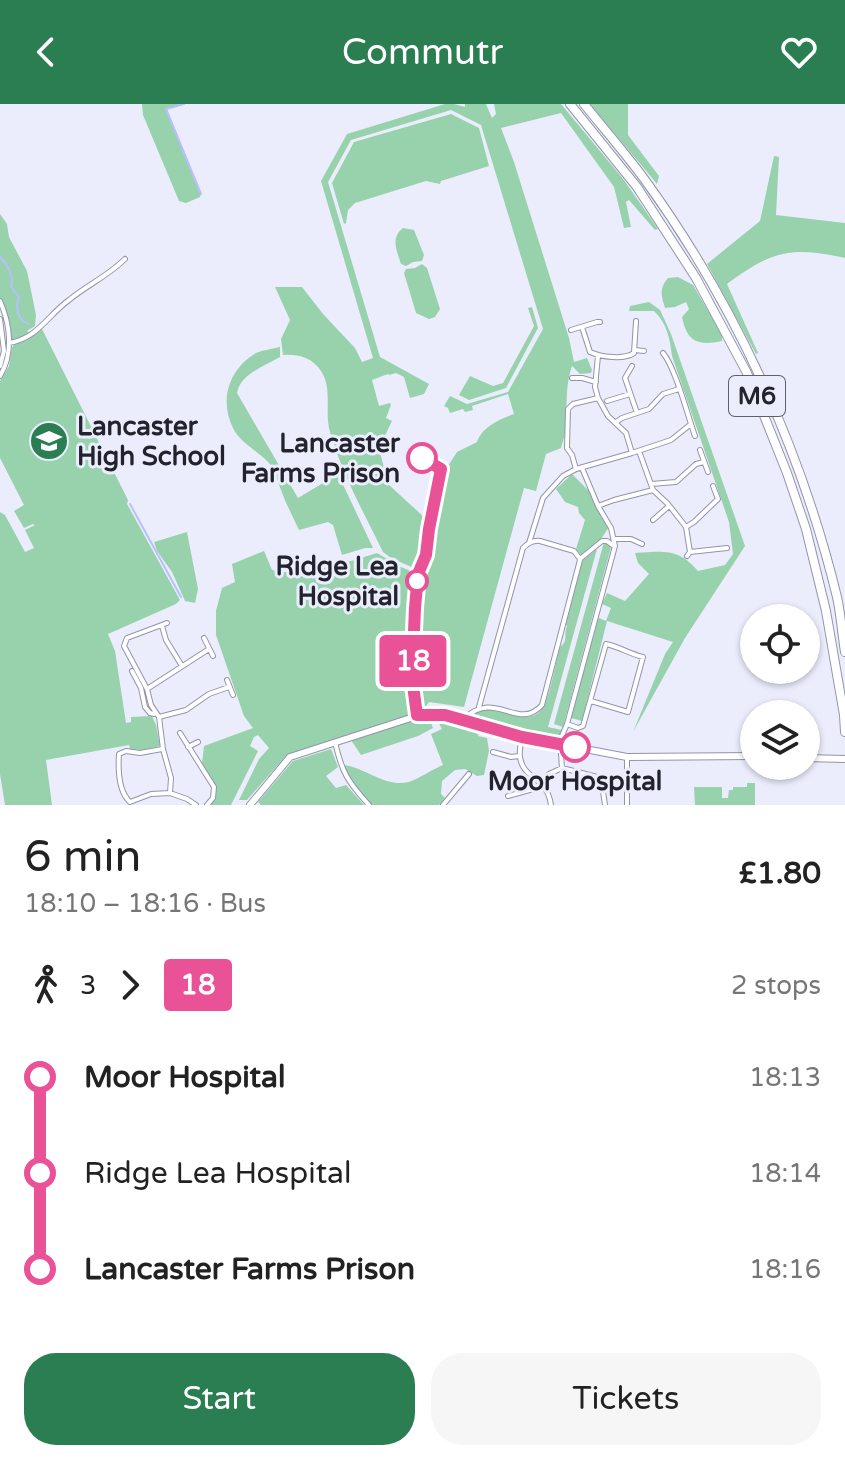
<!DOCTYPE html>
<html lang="en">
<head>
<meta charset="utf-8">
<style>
  body { margin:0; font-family:"Varela Round",sans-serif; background:#f6f6f6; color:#222; height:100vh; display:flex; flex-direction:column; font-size:30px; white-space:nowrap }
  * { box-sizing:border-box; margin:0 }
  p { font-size:26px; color:#767676 }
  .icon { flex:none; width:44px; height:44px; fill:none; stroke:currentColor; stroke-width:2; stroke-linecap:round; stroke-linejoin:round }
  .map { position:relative; height:701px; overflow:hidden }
  .sheet { display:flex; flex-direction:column; background:#fff; flex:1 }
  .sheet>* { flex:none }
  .badge { padding:0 16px; border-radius:6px; font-size:28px; line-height:52px }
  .controls { position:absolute; left:740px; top:500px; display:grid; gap:16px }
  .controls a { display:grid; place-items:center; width:80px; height:80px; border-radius:50%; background:#fff; box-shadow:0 2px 6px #0004; font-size:40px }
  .map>.badge { position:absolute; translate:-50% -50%; box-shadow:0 0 0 4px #fff }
  .legs { display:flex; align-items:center; gap:12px; height:88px; padding:0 24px; font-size:26px }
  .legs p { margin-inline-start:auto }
  .headline { display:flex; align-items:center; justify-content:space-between; height:136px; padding:0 24px }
  h1 { font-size:44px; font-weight:600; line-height:60px }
  .primary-button { display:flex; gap:16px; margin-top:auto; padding:16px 24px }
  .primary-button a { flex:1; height:92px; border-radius:32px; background:#2a7e51; color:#fff; font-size:32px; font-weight:600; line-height:92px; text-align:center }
  .primary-button a+a { background:#f6f6f6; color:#222 }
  ul { padding:0 24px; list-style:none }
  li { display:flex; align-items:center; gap:28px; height:96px; font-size:30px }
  li i { display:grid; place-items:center; width:12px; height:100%; margin:0 10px; background:currentColor }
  li i::after { content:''; width:20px; height:20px; margin:-10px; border:6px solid; border-radius:50%; background:#fff }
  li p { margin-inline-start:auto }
  li:first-child i { background:linear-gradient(#0000 50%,currentColor 0) }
  li:last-child i { background:linear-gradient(currentColor 50%,#0000 0) }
  header { display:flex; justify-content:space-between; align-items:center; height:104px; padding:0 24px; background:#2a7e51; color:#fff; font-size:36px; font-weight:600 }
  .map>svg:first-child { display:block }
</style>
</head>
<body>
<header><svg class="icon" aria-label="back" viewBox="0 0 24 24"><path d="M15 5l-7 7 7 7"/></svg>Commutr<svg class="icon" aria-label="heart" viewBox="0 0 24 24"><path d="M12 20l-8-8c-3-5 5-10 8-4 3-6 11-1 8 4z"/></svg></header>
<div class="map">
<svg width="845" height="701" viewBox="0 0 845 701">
  <rect width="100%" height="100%" fill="#ebedfc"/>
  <path fill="#97d2ad" d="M142,0H184L167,5L201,90L200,93L186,99L179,97L143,11Z
    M445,0H454L465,3V0H486L492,14L496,10L494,0H561L624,76L658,125L655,126L629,96L626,98L631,123L624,124L614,83L561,9L501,24L514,58L569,234L574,258L587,254L592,266L591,269L580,270L572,262C562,291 571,318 561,344L546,350L536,387L524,384L464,603L429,598L424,605L416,597L415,571L418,504L421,473L428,459L432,427L448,362L457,348L477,338C482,323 500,315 514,310L508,290L472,302L473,306L465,308L463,305L450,309L448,304L444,302L450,292L467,300L508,288L543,225L481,21L451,6L351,36L328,78L380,253L429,280L424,290L410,294L404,273L396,269L389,271L388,270L372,276L379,302L390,299L391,301L386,314L392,317L379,344L388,380L425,414L423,447L416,465L391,454L383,448C364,409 342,370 330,328C324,308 333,285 321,267C312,253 297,250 283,251L281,235L290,216L275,183H302L323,210L355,244L362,258L373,254L321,77L347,30Z
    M590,0H628V31L659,72L657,80Z
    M451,10L479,24L489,62L441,77L440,80L426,77L355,99L348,106L346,119L344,120L332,79L354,38Z
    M774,52L779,53L776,111L845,119V154C790,142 772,147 727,180L758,249L756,250L707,160L760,117Z
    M0,110L7,120L9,133L27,167L36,211L35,222L27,227L31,230L23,236L42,225L128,396L127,400L180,496L176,500L108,530L115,547L126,619L131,618V613L152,612L156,621L160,642L141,646L130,645L129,641L46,656L52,701H5L0,670V408L5,411L25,448L34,444L25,426L35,421L33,420L24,424L14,407L24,401L0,354V277L9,262L12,244L14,240L23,237L9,239L0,197Z
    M403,124L414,126L424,151L422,157L413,158L406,162L401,160C397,147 390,134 403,124Z
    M422,160L427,164L440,205L435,213L429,215L416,209L404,169L406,165L415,164Z
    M678,173L693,181L722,231V237C698,242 687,238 682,213L689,205L686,198L675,203L665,204C661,191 659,185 668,174Z
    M649,198L660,206L671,230L745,442L685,534L633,628L665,550L673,538L607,517L582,617L571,614L597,515L599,514L606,517L611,504L602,500L607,489L625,497L649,470L638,459L635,449C664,447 679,444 698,467L725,461L733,450L729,418L672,252C670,235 667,219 654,207H629L630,202Z
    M532,203L538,224L506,284L469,296L459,291L470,272L493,282L503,279L534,222L528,204Z
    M280,243V253C265,262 240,270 237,289L298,394L338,370L373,444H365L342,451L333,421L328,418L299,426C293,413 286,400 281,386C278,379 276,370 272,363C262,348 241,341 233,324C219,296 229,265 256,249C263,246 272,245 280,243Z
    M572,370L590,388L609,423L601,435L581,451L576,445L585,416L579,409L578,403L565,398L556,385Z
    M187,428L198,485L195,499L185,497L172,468L157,447L154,438Z
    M604,438L611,443L563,623L554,620Z
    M597,445L548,623L562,626L560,631L556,634L469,613C472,611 475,607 479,605C498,597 529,627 543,603C550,592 556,557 560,543C569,536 563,531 567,522L565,520L582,457Z
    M264,447L272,466C303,474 346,458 377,449L401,463L418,470L412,574L417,611L290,653H285L247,696H239L259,655L269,644L258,631L254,633L250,642L258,647L231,701H209L216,683L202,659L204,642L253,624L244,612L216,531V507L222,484L235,478L232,460Z
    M420,613L444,615L480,625L478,632L487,634L489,647L484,671L477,672L465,665L455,666L442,677L441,690L445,694L439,701H372L350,677L343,661C365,663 385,684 409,678C418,675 433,665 443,661L431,630L442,625L437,616L431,619L433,624L418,632L361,651L351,636Z
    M331,645L338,663L326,672L336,684L346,681L364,701H261L258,698L293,657Z
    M747,679H755V701H695L694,683H722V694H728L729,686H733V683H747Z"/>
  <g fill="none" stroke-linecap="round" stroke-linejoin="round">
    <path stroke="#b9bffe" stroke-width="2" d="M184,0L166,5L201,90
      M0,153C8,162 14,171 11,183L19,193C15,204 18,217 29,220
      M130,400L181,493"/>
    <g stroke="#9194ac" stroke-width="6">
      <path id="street" d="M0,197C10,220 14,249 0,272
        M0,215L4,247L0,262
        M582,223L590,248C601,253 624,256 634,249L636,217
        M571,226L597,218H600
        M9,239C38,234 47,212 69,196C87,181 108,172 125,155
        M635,246L644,247
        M663,249C675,263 688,312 695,332
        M598,252L595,283L598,294L608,312L626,329L632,349
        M632,262L625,274L637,309
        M572,274H582L596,278
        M607,297L630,290
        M616,318L622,314L649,305L663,290L679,285
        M700,346L708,368
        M639,347L653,386L668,400L686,423L690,448L687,452
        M576,365L572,351L567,344L568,305L573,300L598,294
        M651,380L676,378L696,360L704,358
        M598,402L614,396L653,386
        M653,416L669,402
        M686,423L694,418L718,395L713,382
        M614,435H631L642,440
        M529,439L543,394L563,372L576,365L632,349L671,336L691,320
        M690,448L727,444
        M167,519L127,534L124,542L147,585L151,601L159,613L163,645L171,674L170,689L187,695L196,701
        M162,522L166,536L182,562
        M204,534L213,552
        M132,567L141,584L145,603L150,609L154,610
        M227,576L233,591
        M147,585L209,545
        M479,603L523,444C528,439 533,436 540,437L574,447L580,455L602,437H607L614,442
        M417,611C410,564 414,516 418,470
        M159,613L186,606L209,590L229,583
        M465,614C496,585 518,628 542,601L580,456
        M567,620L578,624L583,622L606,540C620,543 630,550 643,553L628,608L591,597
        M180,629L214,683L213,694L207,701
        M522,633C521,639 519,647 520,653C523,676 547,672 551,701
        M335,638C342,669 348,678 369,701
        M559,639L567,620L615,442L611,424L598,402L582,364
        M188,643L198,638
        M162,645L140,649L126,647L119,650C118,665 118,687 130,698L151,690L170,689
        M493,648L511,653L519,652
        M627,653V701
        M562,664L561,650L563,645
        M508,692L533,685L542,679L549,670L562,664L601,674L605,701
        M443,701L469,670"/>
    </g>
    <g stroke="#9194ac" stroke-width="8">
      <path id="secondary" d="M806,654L845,655
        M250,701L290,653L423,610C450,611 498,621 522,633L627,653L754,652"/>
    </g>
    <g stroke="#9194ac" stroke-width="10">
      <path id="highway" d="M570,0L637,83L696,174L747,269L787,369L806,425L826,507L844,611L845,628
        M584,0C604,25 626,50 645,76C735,200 801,345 837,493C841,511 842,530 845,548"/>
    </g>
    <use href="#street" stroke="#fff" stroke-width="4"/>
    <use href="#secondary" stroke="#fff" stroke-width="6"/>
    <use href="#highway" stroke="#fff" stroke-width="8"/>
  </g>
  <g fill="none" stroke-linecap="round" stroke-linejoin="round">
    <g stroke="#fff" stroke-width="18">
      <path id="line-1" d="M422,354L441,365L429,425L426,451L418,470L415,504L412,574L417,611H445L522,633L575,643"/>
    </g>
    <use href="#line-1" stroke="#ea5297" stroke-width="12"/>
  </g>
  <defs>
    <g id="school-disc" transform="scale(2)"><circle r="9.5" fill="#2a7e51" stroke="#ebedfc"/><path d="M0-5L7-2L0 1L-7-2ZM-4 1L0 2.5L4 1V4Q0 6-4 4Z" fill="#fff"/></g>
  </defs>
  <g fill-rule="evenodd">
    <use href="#school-disc" x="49" y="337"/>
  </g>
  <g fill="#fff" stroke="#ea5297" stroke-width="4">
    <circle cx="422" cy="354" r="14"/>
    <circle cx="417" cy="477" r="10"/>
    <circle cx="575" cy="643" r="14"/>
  </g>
  <g text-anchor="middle" stroke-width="6" stroke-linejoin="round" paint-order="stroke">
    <rect fill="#ebedfc" stroke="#5e606a" stroke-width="2" x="729" y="272" width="56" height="40" rx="6"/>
    <g font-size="24" font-weight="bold" fill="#22232c">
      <text x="757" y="300">M6</text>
    </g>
    <g font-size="26" font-weight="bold" fill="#22232c" stroke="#ebedfc" text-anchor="start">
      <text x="77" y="331">Lancaster<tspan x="77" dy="30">High School</tspan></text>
    </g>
    <g font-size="26" font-weight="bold" fill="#22232c" stroke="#ebedfc" text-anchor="end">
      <text x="400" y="348">Lancaster<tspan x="400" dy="30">Farms Prison</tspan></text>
      <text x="399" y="471">Ridge Lea<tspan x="399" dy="30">Hospital</tspan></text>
      <text x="575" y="686" text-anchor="middle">Moor Hospital</text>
    </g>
  </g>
</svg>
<div class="controls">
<a><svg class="icon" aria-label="locate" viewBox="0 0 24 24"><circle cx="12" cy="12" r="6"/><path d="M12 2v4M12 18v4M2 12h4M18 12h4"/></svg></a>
<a><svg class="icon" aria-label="layers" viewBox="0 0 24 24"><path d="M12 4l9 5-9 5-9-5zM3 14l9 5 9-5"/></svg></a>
</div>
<b class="badge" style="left:413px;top:557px;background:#ea5297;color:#fff">18</b>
</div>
<section class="sheet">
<div class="headline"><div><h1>6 min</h1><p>18:10 – 18:16 · Bus</p></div><b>£1.80</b></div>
<div class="legs"><svg class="icon" aria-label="walk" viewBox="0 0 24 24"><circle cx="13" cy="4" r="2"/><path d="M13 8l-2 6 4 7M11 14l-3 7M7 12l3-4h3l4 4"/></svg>3<svg class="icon" aria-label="forward" viewBox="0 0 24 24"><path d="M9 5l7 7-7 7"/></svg><b class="badge" style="background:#ea5297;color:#fff">18</b><p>2 stops</p></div>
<ul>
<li><i style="color:#ea5297"></i><b>Moor Hospital</b><p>18:13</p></li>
<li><i style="color:#ea5297"></i><span>Ridge Lea Hospital</span><p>18:14</p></li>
<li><i style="color:#ea5297"></i><b>Lancaster Farms Prison</b><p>18:16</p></li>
</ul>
<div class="primary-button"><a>Start</a><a>Tickets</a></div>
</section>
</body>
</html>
